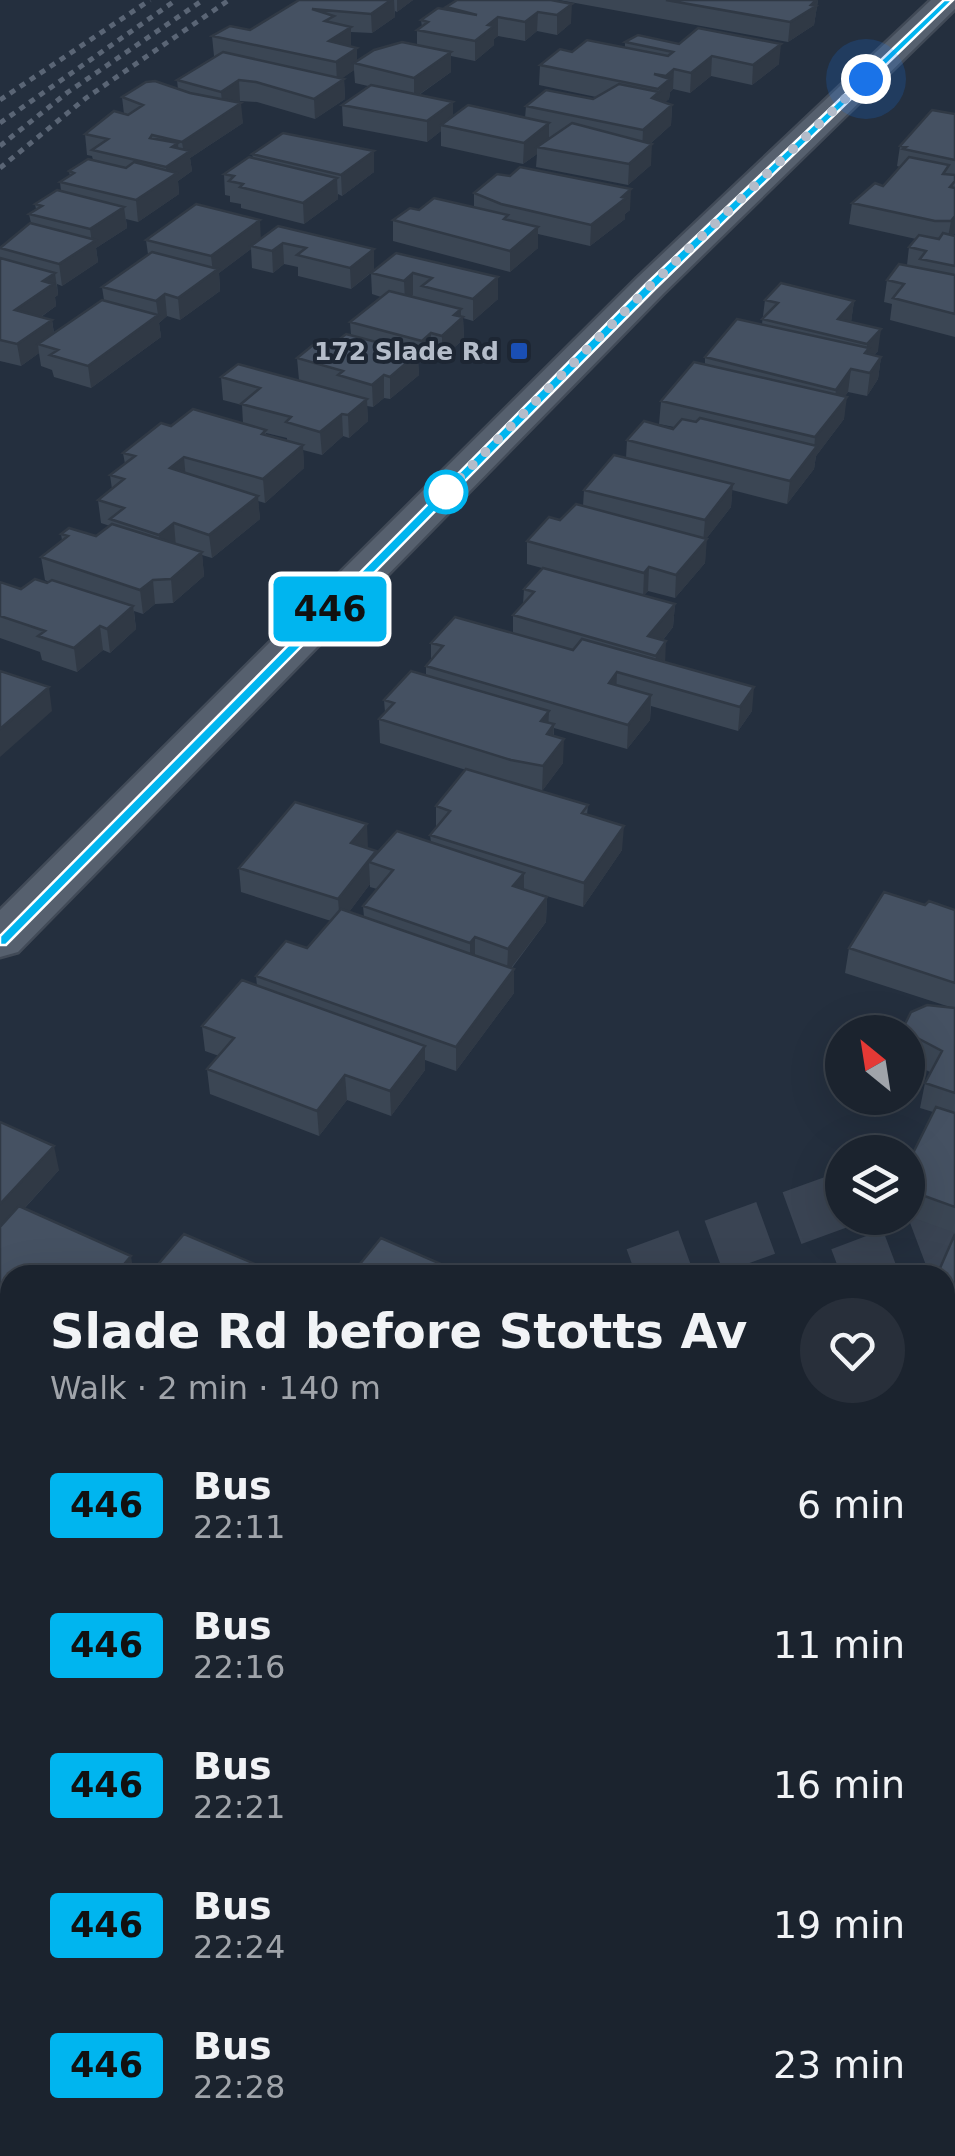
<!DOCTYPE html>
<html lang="en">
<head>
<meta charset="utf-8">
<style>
  body { margin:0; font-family:"DejaVu Sans",sans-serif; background:#282f3a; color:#f1f3f6; height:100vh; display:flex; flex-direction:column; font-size:38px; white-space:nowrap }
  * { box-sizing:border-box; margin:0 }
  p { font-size:32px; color:#a0a4aa }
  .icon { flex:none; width:55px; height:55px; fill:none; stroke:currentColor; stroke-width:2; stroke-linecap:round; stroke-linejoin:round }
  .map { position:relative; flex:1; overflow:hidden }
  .side { position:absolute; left:0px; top:1265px; width:955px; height:892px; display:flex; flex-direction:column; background:#1b232e; border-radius:30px 30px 0 0; box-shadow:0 10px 40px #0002,0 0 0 2px #39404a }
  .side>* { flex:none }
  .badge { padding:0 20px; border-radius:8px; font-size:35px; line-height:65px }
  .needle { width:65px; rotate:330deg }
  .controls { position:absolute; left:825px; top:1015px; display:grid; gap:20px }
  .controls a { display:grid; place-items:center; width:100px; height:100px; border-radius:50%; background:#1b232e; box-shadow:0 10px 40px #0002,0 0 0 2px #39404a; font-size:50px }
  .you { position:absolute; width:50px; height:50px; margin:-25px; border:8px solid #fff; border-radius:50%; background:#1a73e8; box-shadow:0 0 0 15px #1a73e833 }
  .map>.badge { position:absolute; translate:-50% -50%; box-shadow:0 0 0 5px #fff }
  .round { display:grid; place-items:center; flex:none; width:105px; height:105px; border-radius:52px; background:#282f3a }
  .overview { display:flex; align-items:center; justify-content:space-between; height:170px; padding:0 50px }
  h1 { font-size:48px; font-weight:700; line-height:75px }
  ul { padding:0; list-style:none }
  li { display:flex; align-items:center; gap:30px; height:140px; padding:0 50px }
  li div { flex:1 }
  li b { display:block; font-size:38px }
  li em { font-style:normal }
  li .badge { min-width:110px; font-weight:700; text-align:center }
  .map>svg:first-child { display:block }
</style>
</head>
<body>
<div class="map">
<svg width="955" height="2156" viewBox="0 0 955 2156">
  <rect width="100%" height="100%" fill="#242f3e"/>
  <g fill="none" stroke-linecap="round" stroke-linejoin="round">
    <path stroke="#3a4453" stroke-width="55" stroke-dasharray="55 28" stroke-linecap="butt" d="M636,1275L842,1200
      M841,1275L955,1232"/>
    <path stroke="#3a4453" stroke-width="71" stroke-dasharray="71 36" stroke-linecap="butt" d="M0,1504L10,1500
      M0,1594L10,1590"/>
    <g stroke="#565f6c" stroke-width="5">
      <path id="minor" d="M0,1525L10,1528V1587L0,1583Z
        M945,1911L955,1912V1986L945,1985Z"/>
    </g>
    <g stroke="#414a57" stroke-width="5">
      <path id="major" d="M931,0H955V9L663,294L18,952L0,957V910L637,278Z"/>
    </g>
    <use href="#minor" fill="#38414e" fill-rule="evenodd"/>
    <use href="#major" fill="#56606e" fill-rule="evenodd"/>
    <path stroke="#5a6575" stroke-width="5" stroke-dasharray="6 6" stroke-linecap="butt" d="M0,100L150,0
      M0,123L176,0
      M0,146L68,92L203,0
      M0,168L86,98L229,0"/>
  </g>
  <path fill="#3b4654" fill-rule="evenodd" d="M299,0H413L397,12L395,11V17L372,33L351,32V46L357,61L417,45V30L422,27L421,20L446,9V7L551,0L571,23L557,35L537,31L525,41L498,36L494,39V45L475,61L451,56V72L419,95L453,117L525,118L526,106L593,99L596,97L539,85L540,65L572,52L625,47V42L779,64L752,85L711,76L690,93L673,89L670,92L669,99L665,102L672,105L671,125L650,144L651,165L628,185L536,167L537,154L523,164L441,146V131L427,142L343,126L342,105L368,86L355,83L354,70L342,78L344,79L345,99L315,119L257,102L240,101L238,102L243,123L190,158L192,171L178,181L179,194L138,222L126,219L127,228L96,248L98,262L62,286L57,284L58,295L55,297L56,306L41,317L52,320L54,333L104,300L102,287L148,254L146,240L261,238L278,226L374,270L498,277V299L473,321L463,318L464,339L442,358L431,355L422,363L418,362L419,375L390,399L384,398L373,407L367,406L368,421L349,438L343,436L322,455L303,450L304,468L265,503L258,501L260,519L212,558L202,555L204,576L173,603L155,604L143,614L134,611L136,629L110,653L103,650L77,672L42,660L40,652L0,638V582L21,589L47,583L49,582L45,580L41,557L62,540L61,534L96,536L110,526L101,523L98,500L112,489L110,475L125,464L123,453L171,426L243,423L242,405L223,400L221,377L299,380L297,358L332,345L351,335L350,322L381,297L372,294L371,273L351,289L298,276V267L284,264L273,273L252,268L251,249L219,273L220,291L180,320L167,316L159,323L161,337L91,388L54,377L52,370L41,366L39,353L21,366L0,361V247L31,223L29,214L36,209L35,204L61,191L60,182L70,176L69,171L93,160L92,156L87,155L85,134L124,114L122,97L178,89L177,80L215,56H214L212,36L250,30ZM266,433L287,438V441L266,435Z
    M559,0H818L814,25L788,42Z
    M955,114V233L953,235L955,236V337L890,320L892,304L884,302L887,280L907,265L909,247L916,239L849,224L852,203L883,186L900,167L897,166L900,146Z
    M374,151V172L342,196L338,194V199L304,224L241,208V204L230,202V196L225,195L224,174L253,158L252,154Z
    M474,193L630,210L625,214V219L590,246L538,234V248L510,272L393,241V220L419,210L474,207Z
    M765,300L854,301L851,322L878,351L874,355L881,357L878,379L867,396L848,392L845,396L844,419L816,456L814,469L787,504L732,490L731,507L706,539L705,563L675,598L648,591L644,595L675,604L673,627L663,640L665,662L752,711L738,731L651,706L650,720L627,749L554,728V736L563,763L542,791L530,788L588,805L587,815L622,850L583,907L524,889L547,897L546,922L512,968L514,969V993L456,1071L425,1060V1070L391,1116L347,1100L319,1136L210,1094L207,1069L219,1056L205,1051L202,1026L257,986L256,976L307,948L331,921L241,892L239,868L376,855L431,842L430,835L436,828V806L466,770L380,743L379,719L385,712L384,700L426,675V666L431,659V643L513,633V615L523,604L524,589L542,568L527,564V541L583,506L584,490L626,458L627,440L673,429L674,427L659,424L661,401L705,365V357L762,324ZM370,884V887L377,889L363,906L364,917L349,912Z
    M925,905L955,910V1233L908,1216V1163L933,1112L920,1108L925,1083L930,1072L908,1061V1032H903L904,1026L950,1007L845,973L849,948Z
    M0,1122L59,1170L24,1209L10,1275V1360L8,1359L1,1367L0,1366Z
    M955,1234V1362L945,1359V1275Z
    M945,1548L955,1552V1785L945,1781Z
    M191,2148H369L364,2156H206Z"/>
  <path fill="#303945" d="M391,0H394L395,17L372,33L371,14Z
    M397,0H413L397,12Z
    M816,0H818L814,25L788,42L790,22Z
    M572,4L571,23L557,35V15Z
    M538,12L537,31L525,41V22Z
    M498,17V36L494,39V45L475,61V41L488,25Z
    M351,27V46L329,41Z
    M781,44L779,64L752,85L753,65Z
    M357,48V64L354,63V70L337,82L336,62Z
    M451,52V72L414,98V78Z
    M712,56L711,76L690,93L691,73Z
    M674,69L673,89L670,92L669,99L658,109L652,98L658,93L666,76Z
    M344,79L345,99L315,119L314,99Z
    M239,80L240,101L223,112L221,92Z
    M453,102V122L441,125V131L427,142V121Z
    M241,103L243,123L190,158L192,171L178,181L179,194L138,222L136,200L167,179L166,167L172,147L178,143L179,158L184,155L182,142Z
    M672,105L671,125L642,151L643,130Z
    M549,123V144L537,147V154L523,164L524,143Z
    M652,144L651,165L628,185L629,164Z
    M374,151V172L342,196L341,175Z
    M337,178L338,199L304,224L303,203Z
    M631,189L630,210L625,214V219L590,246L591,225Z
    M124,207L127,228L96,248L98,262L62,286L59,264L92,243L90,229Z
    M955,216V233L947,242L951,221Z
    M260,220L261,241L251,246V249L219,273L220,291L180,320L178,298L213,273L211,256Z
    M538,227V248L510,272V251Z
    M283,243L284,264L273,273L272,251Z
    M374,249V270L351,289L350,268Z
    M55,273L58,295L55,297L56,306L19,332L15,310L43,281Z
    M413,273V295L405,302L404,281Z
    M498,277V299L473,321V299Z
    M165,294L167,316L159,323L161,337L91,388L88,366L158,315L156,301Z
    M854,301L851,322L838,319Z
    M461,309V319L463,317L464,339L442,358V336L454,315Z
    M52,320L55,342L38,344L39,353L21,366L17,344Z
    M881,329L878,351L867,363V344Z
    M431,333V355L422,363V341Z
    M418,353L419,375L390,399V377Z
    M881,357L878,379L867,396L870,373Z
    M851,369L848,392L833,412L836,390Z
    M384,375V398L373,407L372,385Z
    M847,397L844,419L816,456L814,469L787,504L790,481L814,450L815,437Z
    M367,399L368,421L349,438L348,415Z
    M342,414L343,436L322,455L320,432Z
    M303,445L304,468L265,503L263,479Z
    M184,457L186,480L170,468Z
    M733,484L731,507L703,543L705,520Z
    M258,496L260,519L212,558L209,535Z
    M174,523L176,547L161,559L159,535Z
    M707,539L705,563L675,598L676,575Z
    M202,552L204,576L173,603L171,579Z
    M649,567L648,591L643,597L644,573Z
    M153,580L155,604L143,614L140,590Z
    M675,604L673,627L651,655L648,636Z
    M133,606L136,629L110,653L107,629Z
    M100,626L103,650L77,672L74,648Z
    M666,641L665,665L654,680L656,656Z
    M617,672L616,696L609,683Z
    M49,687L52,711L0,757V729Z
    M754,687L752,711L738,731L740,707Z
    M651,695L650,720L627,749L628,725Z
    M549,711L548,732L554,724L553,748L541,721Z
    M564,739L563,763L542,791L543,766Z
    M367,824L368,848L351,843Z
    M624,826L622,850L583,907L584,883Z
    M376,851L377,865L369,862L370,884L340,924L338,899Z
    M524,873V897L513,886Z
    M547,897L546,922L507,973L508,949Z
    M475,937V962L470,968V943Z
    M514,969V993L456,1071V1047Z
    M425,1046V1070L391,1116L390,1091Z
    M345,1075L347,1100L319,1136L317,1111Z
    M54,1146L59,1170L0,1235V1204Z
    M131,1256L134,1275H115Z
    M3,1335L8,1359L1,1367L0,1338Z
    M10,1966V1998L0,2012V1981Z
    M10,2072V2103L2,2115L5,2123L0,2131V2087Z
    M356,2148H369L364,2156H352Z
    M598,2148H605L601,2156H594Z"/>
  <path fill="#455162" stroke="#303945" stroke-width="2.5" d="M299,0H391L371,14L312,9L334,16L325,21L351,27L329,41L357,48L336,62L212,36L230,26L250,30Z
    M457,0H551L572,4L557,15L538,12L525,22L498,17L488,25L494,26L475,41L417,30L428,22L421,20L438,8L477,15L446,7Z
    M666,0H816L811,5L816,6L790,22Z
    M698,28L781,44L753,65L712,56L691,73L674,69L666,76L654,74L670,79L658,89L540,65L560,49L572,52L587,40L668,56L673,52L625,42L638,35L679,44Z
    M402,42L451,52L414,78L354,63L374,50Z
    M223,52L344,79L314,99L256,82L239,80L221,92L177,80Z
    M155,81L190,93L241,103L182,142L152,135L150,138L178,143L172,147L190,151L166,167L92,150L108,139L85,134L114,111L128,115L143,105L122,97L146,82Z
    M619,84L659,92L652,98L672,105L643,130L526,106L546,90L593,99Z
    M371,85L453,102L427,121L342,105Z
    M468,105L549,123L524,143L441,125Z
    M932,110L955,114V160L903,149L906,147L900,146Z
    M572,123L652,144L629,164L537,147Z
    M283,133L374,151L341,175L252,154Z
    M249,157L337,178L303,203L240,187L243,184L229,181L234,176L224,174Z
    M909,157L949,165L943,174L955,175V181L950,187L955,188V216L951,221H935L852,203L875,183L883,186Z
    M88,159L126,168L134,162L177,173L136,200L60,182L74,173L69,171Z
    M520,167L631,189L622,197L626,198L591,225L501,204L474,193L497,174L510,176Z
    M57,190L124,207L90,229L29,214L42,206L35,204Z
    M434,198L508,215L504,219L538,227L510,251L393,220L410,208L419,210Z
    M196,204L260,220L211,256L146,240Z
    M30,223L96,240L59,264L0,248Z
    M278,226L374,249L350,268L297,255L306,248L283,243L272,251L251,246Z
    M943,233L955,236V266L920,259L926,251L909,247L919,235L939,239Z
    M152,252L218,269L178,298L165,294L156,301L102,287Z
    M396,253L498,277L473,299L422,286L432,278L413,273L404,281L371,273Z
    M0,258L55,273L43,281L53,284L15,310L52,320L17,344L0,340Z
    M899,264L955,275V314L893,298L904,284L887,280Z
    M781,283L854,301L838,319L881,329L867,344L762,319L778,303L765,300Z
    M389,291L461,309L454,315L463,317L442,336L431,333L422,341L350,322Z
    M102,300L158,315L88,366L50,355L58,350L38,344Z
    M737,319L869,348L865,353L881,357L870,373L851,369L836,390L705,357Z
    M346,334L418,353L390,377L384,375L372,385L338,375L343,371L297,358L318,341L332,345Z
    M694,362L847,397L815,437L661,401Z
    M238,364L367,399L348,415L342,414L320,432L286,422L291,417L241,404L260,388L221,377Z
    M193,409L266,430L262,434L303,445L263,479L184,457L170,468L258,496L209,535L174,523L159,535L110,519L124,508L98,500L124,479L110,475L135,456L123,453L161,423L171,426Z
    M700,418L817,446L790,481L627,440L644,421L673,429L682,419L696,422Z
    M614,455L733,484L705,520L584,490Z
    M576,504L707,539L676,575L649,567L644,573L527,541L549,517L560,520Z
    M112,524L202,552L171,579L153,580L140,590L41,557L68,536L61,534L69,528L96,536Z
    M543,568L675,604L648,636L666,641L656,656L513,615L534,592L524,589Z
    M35,579L47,583L52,580L133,606L107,629L100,626L74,648L38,636L45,631L0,616V582L21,589Z
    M455,617L573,650L582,639L754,687L740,707L617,672L609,683L651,695L628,725L426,666L443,646L431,643Z
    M0,671L49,687L0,729Z
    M411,671L549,711L541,721L554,724L547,734L564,739L543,766L511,760L379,719L394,703L384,700Z
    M466,769L588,805L582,813L624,826L584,883L430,835L450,811L436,806Z
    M295,802L367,824L351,843L376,851L338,899L239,868Z
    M397,831L524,873L513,886L547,897L508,949L475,937L470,943L363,906L393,870L369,862Z
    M884,892L925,905L929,901L955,910V983L849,948Z
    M341,909L514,969L456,1047L256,976L286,941L307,948Z
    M242,980L425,1046L390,1091L345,1075L317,1111L207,1069L234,1038L202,1026Z
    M927,1005L955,1008V1093L925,1083L942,1051L906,1032L904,1026L911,1012Z
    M936,1107L955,1113V1207L908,1190V1163Z
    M0,1122L54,1146L0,1204Z
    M19,1206L131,1256L115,1275H10V1338L3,1335L0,1338V1227Z
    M184,1234L269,1270L265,1275H149Z
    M955,1234V1336L945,1332V1275H937Z
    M381,1238L466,1275H351Z
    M945,1548L955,1552V1760L945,1755Z
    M0,1702L10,1707V1966L0,1981Z
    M10,1974V2072L0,2087V1988Z
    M220,2148H356L352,2156H235Z
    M416,2148H598L594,2156H412Z
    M718,2148H742L758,2156H713Z
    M770,2148H878L891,2154L890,2156H766Z
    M672,2149L684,2156H669Z"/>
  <path fill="#00b5ef" stroke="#fff" stroke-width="2.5" d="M944,0H953L655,289L6,945H0V936L646,284Z"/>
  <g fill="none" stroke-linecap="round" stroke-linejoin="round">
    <path stroke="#b4bcc9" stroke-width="10" stroke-dasharray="0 18" d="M446,492L434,504L650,286L866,79"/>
  </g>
  <rect fill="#1a4fb4" stroke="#1d2633" stroke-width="4" x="509" y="341" width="20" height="20" rx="5"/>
  <circle fill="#fff" stroke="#00b5ef" stroke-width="5" cx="446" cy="492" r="20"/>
  <g text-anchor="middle" stroke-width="8" stroke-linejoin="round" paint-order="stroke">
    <g font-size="25" font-weight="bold" fill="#b4bcc9" stroke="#1d2633" text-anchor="end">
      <text x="499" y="360">172 Slade Rd</text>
    </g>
  </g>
</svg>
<div class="controls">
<a><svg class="needle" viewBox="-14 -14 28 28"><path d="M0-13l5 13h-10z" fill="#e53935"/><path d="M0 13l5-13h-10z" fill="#a0a4aa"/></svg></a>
<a><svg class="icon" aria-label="layers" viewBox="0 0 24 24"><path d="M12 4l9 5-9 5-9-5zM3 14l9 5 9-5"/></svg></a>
</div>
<div class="you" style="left:866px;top:79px"></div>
<b class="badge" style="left:330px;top:609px;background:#00b5ef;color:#111">446</b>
<section class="side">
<div class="overview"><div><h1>Slade Rd before Stotts Av</h1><p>Walk · 2 min · 140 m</p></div><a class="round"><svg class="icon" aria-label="heart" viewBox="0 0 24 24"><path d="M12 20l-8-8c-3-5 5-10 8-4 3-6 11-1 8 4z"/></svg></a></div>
<ul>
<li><span class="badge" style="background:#00b5ef;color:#111">446</span><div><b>Bus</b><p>22:11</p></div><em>6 min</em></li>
<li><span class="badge" style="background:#00b5ef;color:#111">446</span><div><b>Bus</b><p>22:16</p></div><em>11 min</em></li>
<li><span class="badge" style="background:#00b5ef;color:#111">446</span><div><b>Bus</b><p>22:21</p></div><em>16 min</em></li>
<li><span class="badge" style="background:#00b5ef;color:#111">446</span><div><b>Bus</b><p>22:24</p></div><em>19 min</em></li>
<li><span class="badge" style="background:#00b5ef;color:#111">446</span><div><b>Bus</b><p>22:28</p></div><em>23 min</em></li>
</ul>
</section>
</div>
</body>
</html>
